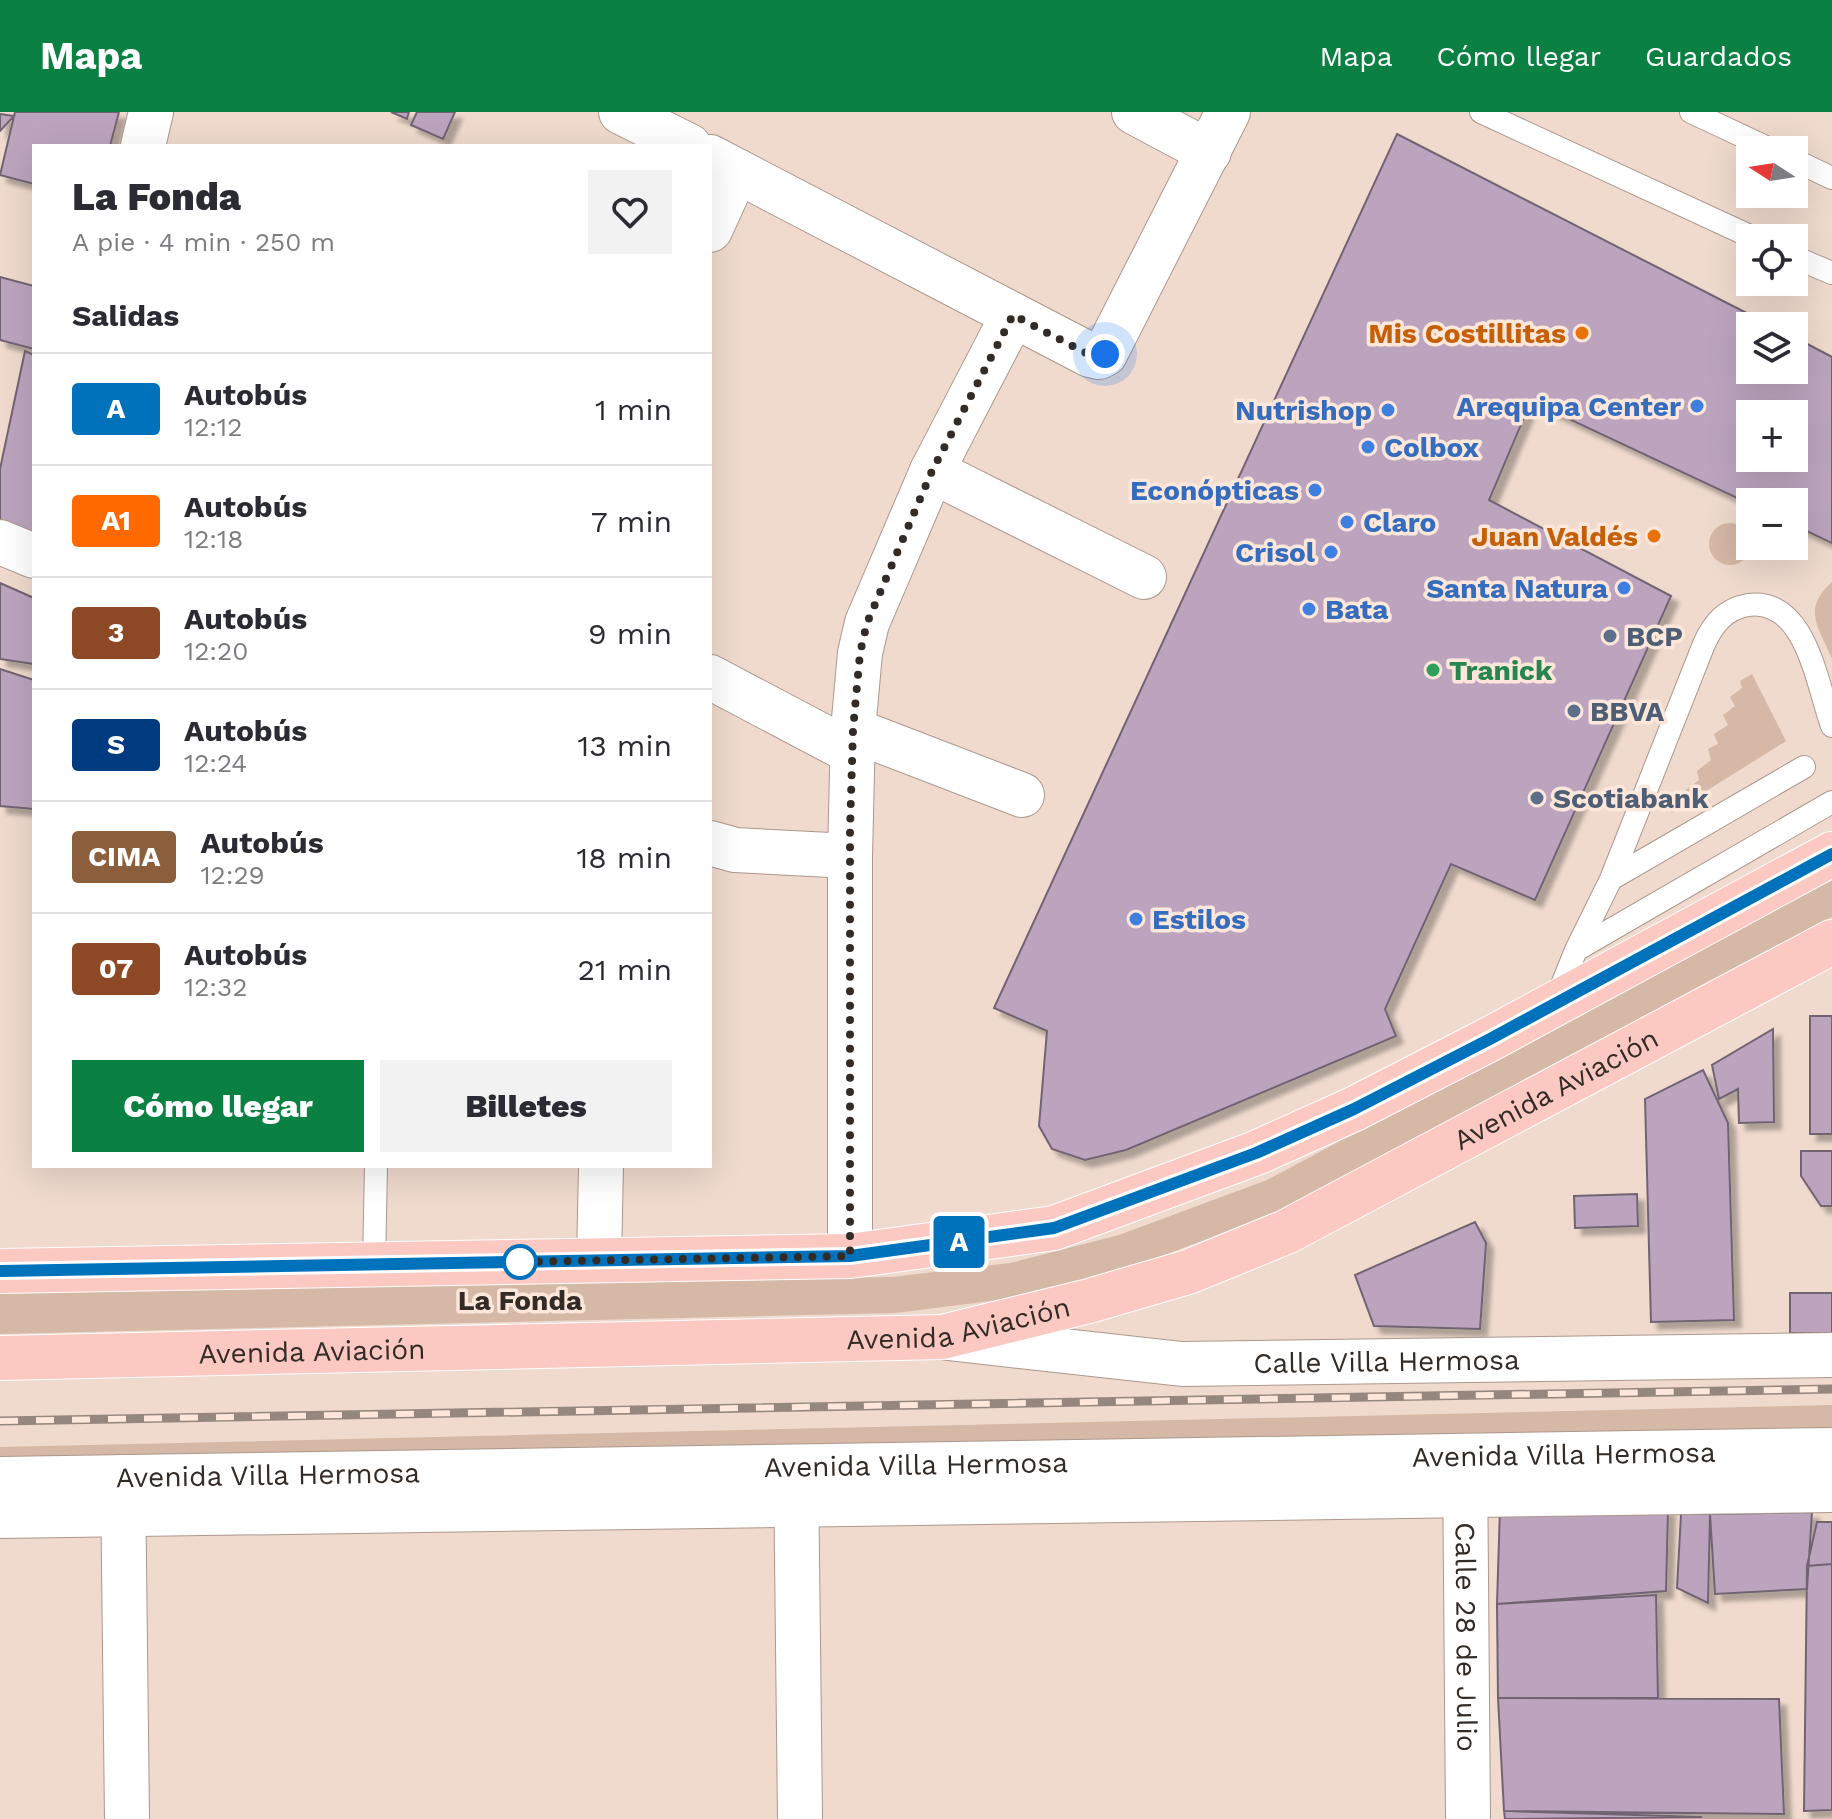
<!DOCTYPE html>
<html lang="es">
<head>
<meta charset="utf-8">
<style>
  body { margin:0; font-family:"Work Sans",sans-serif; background:#f2f2f3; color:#2b2b33; height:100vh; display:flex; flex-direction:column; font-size:30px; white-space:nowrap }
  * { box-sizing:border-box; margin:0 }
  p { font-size:26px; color:#7c7c81 }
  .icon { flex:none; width:44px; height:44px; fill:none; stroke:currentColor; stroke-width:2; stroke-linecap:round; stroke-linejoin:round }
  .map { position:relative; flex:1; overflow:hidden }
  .details { position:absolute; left:32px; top:32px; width:680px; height:1024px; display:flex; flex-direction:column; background:#fff; border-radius:0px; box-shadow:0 8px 32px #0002 }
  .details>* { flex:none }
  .badge { padding:0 16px; border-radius:6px; font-size:28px; line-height:52px }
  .needle { width:52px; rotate:282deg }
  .fabs { position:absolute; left:1736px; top:24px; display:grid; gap:16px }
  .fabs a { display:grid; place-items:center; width:72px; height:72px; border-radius:0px; background:#fff; box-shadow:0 8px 32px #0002; font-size:40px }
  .you { position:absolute; width:40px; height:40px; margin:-20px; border:6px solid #fff; border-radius:50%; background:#1a73e8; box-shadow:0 0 0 12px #1a73e833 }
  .map>.badge { position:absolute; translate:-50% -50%; box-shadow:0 0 0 4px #fff }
  h2 { padding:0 40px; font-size:30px; line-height:72px }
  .round { display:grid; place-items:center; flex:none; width:84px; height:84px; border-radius:0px; background:#f2f2f3 }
  .headline { display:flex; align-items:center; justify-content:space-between; height:136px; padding:0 40px }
  h1 { font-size:38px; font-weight:800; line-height:60px }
  .action { display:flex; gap:16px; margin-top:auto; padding:16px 40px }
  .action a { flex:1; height:92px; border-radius:0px; background:#0b8043; color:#fff; font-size:32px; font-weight:800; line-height:92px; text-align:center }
  .action a+a { background:#f2f2f3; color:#2b2b33 }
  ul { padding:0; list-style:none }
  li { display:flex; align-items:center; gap:24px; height:112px; padding:0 40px; border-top:2px solid #e1e1e2 }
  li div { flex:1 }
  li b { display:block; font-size:30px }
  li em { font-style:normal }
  li .badge { min-width:88px; font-weight:700; text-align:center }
  header { display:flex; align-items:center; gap:48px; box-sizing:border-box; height:112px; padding:0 40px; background:#0b8043; color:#fff }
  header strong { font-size:38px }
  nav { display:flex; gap:44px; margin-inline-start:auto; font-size:28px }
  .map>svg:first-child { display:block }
</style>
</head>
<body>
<header>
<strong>Mapa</strong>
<nav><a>Mapa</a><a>Cómo llegar</a><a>Guardados</a></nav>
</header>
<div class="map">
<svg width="1832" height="1707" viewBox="0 0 1832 1707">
  <defs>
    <filter id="shadow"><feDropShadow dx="7" dy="7" stdDeviation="2" flood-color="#0004"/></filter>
  </defs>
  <rect width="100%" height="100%" fill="#efdacd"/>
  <path fill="#d5b8a6" d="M1709 432a21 21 0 1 1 42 0a21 21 0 1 1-42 0Z
    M1832,470V547C1819,515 1801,498 1832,470Z
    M1752,562L1786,629L1671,701L1674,687L1699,668L1697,659L1711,648L1708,637L1718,632L1714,622L1728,613L1723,603L1735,594L1730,585L1742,576L1740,569Z
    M1832,766V805L1283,1098L1128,1157L1007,1187L895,1201L0,1222V1181L892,1165L1010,1151L1119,1123L1267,1068Z
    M1832,1293V1322L0,1347V1335Z"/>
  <path fill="#bca4be" stroke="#726473" stroke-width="2" fill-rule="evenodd" filter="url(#shadow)" d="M15,0H119L110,34H34V72L0,63Z
    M391,0H409L407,7Z
    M417,0H455L443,27L411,13Z
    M0,2L14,4L0,19Z
    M1397,22L1772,214H1750V258H1794V225L1832,245V431L1794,413V390H1750V392L1531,289L1489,388L1671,484L1535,788L1451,752L1385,897L1396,924L1126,1038L1085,1048L1052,1037L1039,1014L1047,919L994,896ZM1750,302H1794V346H1750Z
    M0,165L34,174V237L0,228Z
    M25,239L34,243V429L0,413V357Z
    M0,471L34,486V552L0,547Z
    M0,557L34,568V697L0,694Z
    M1810,904H1832V1022H1810Z
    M1773,917L1774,1010L1739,1011L1738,977L1719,987L1712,953Z
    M1703,958L1728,1011L1734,1208L1651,1210L1645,987Z
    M1801,1039H1832V1094H1821L1801,1064Z
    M1637,1082L1638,1114L1575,1116L1574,1084Z
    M1475,1110L1486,1131L1480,1217L1374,1214L1355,1163Z
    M1790,1181H1832V1221H1790Z
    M1500,1396H1668L1666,1479L1497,1492Z
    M1812,1400L1807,1477L1715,1482L1710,1402Z
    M1681,1402H1710L1708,1491L1677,1476Z
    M1817,1410H1832V1452L1807,1454Z
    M1832,1452V1698L1804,1699L1807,1454Z
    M1656,1483L1658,1586H1498L1497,1492Z
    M1498,1586L1779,1587L1784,1702L1504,1699Z
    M1504,1699L1702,1705L1505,1707Z"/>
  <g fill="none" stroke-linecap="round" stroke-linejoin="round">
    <g stroke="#ac988c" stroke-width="24">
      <path id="service" d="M1481,0L1754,126
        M1691,0L1772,38
        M1794,48L1832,66
        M1794,145L1832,161
        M1611,767L1804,655
        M1576,838L1611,767L1704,532C1713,512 1725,497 1748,493C1806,485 1817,573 1832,614
        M1557,885L1576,838L1832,690
        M374,1152L376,1054"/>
    </g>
    <g stroke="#ac988c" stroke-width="46">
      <g id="minor">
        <path d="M621,0L689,34"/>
        <path d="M1134,0L1209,40"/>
        <path d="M143,34L151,0"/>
        <path d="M710,45L1090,243L1099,245L1105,242L1228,0"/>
        <path d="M710,118L737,59"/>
        <path d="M932,359L1144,465"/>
        <path d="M0,430L34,444"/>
        <path d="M710,565L852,640"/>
        <path d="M853,618L1022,683"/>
        <path d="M710,731L735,738L850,744"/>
        <path d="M850,1144V744L853,618L860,541L867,511L932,359L1013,203"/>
        <path d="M599,1148L601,1054"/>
        <path id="s1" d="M948,1226L1182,1252L1832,1243"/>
        <path id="s2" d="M1465,1345L1468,1707"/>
        <path d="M123,1365L127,1707"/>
      </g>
    </g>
    <g stroke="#ac988c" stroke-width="46">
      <path id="tertiary" d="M796,1356L800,1707"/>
    </g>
    <g stroke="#ac988c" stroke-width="46">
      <g id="secondary">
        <path id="s3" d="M0,1367L1832,1338"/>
        <path d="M0,1404L1832,1378"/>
      </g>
    </g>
    <g stroke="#fff" stroke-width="46">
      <g id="primary">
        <path d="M0,1159L850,1144L1054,1116L1256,1041L1354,997L1490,927L1832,742"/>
        <path id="s4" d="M0,1246L942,1225L1089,1189L1188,1160L1286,1120L1832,830"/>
      </g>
    </g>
    <use href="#service" stroke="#fff" stroke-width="22"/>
    <use href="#minor" stroke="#fff" stroke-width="44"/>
    <use href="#tertiary" stroke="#fff" stroke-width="44"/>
    <use href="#secondary" stroke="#fff" stroke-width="44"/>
    <use href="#primary" stroke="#fbc8c2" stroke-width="44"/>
    <g stroke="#96877e" stroke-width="9">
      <path id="rail" d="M0,1309L1832,1277"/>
    </g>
    <use href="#rail" stroke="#fde7da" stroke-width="6" stroke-dasharray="18" stroke-linecap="butt"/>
  </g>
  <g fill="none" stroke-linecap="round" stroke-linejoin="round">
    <g stroke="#fff" stroke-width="18">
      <path id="line" d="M0,1159L850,1144L1054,1116L1256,1041L1354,997L1490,927L1832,742"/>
    </g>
    <use href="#line" stroke="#0072bc" stroke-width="12"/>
    <path stroke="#332b26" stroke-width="8" stroke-dasharray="0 14.4" d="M520,1150H515L850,1144V718L853,618L860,541L867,511L932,359L1013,203L1090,243L1099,245L1105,242"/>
  </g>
  <g fill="#e8710a" stroke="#fde7da" stroke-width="3">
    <circle cx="1582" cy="221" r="8"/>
    <circle cx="1654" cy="424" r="8"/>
  </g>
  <g fill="#3f7fe0" stroke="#fde7da" stroke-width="3">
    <circle cx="1697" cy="294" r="8"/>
    <circle cx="1388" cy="298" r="8"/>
    <circle cx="1368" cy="335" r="8"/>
    <circle cx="1315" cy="378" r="8"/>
    <circle cx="1347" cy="410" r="8"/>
    <circle cx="1331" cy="440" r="8"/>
    <circle cx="1624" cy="476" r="8"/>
    <circle cx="1309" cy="497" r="8"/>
    <circle cx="1136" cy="807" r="8"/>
  </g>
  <g fill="#5c6f8a" stroke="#fde7da" stroke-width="3">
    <circle cx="1610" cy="524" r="8"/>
    <circle cx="1574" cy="599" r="8"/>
    <circle cx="1537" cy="686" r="8"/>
  </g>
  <circle fill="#2e9e5b" stroke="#fde7da" stroke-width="3" cx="1433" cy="558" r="8"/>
  <circle fill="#fff" stroke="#0072bc" stroke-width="4" cx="520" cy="1150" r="16"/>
  <g text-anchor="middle" stroke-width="7" stroke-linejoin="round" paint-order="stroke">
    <g font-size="28" font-weight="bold" fill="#c56008" stroke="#fde7da" text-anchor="end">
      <text x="1566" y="231">Mis Costillitas</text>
      <text x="1638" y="434">Juan Valdés</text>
    </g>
    <g font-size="28" font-weight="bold" fill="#366cbe" stroke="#fde7da" text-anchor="end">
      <text x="1681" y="304">Arequipa Center</text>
      <text x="1372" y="308">Nutrishop</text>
      <text x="1384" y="345" text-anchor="start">Colbox</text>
      <text x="1299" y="388">Econópticas</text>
      <text x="1363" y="420" text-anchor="start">Claro</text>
      <text x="1315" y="450">Crisol</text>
      <text x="1608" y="486">Santa Natura</text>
      <text x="1325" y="507" text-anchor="start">Bata</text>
      <text x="1152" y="817" text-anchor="start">Estilos</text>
    </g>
    <g font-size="28" font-weight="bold" fill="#4e5e75" stroke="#fde7da" text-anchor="start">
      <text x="1626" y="534">BCP</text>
      <text x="1590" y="609">BBVA</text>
      <text x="1553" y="696">Scotiabank</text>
    </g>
    <g font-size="28" font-weight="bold" fill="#27864d" stroke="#fde7da" text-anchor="start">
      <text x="1449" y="568">Tranick</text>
    </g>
    <g font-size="28" fill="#332b26" stroke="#fde7da">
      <text dy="10" stroke="none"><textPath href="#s4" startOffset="1608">Avenida Aviación</textPath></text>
      <text dy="10" stroke="none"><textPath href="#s4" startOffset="960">Avenida Aviación</textPath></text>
      <text dy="10" stroke="none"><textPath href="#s4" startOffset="312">Avenida Aviación</textPath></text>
      <text dy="10" stroke="none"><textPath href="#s1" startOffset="440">Calle Villa Hermosa</textPath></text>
      <text dy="10" stroke="none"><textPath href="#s3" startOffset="1564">Avenida Villa Hermosa</textPath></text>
      <text dy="10" stroke="none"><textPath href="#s3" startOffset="916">Avenida Villa Hermosa</textPath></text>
      <text dy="10" stroke="none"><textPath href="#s3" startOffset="268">Avenida Villa Hermosa</textPath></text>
      <text dy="10" stroke="none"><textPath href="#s2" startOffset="180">Calle 28 de Julio</textPath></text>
    </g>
    <g font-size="28" font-weight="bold" fill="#332b26" stroke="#fde7da">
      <text x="520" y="1198">La Fonda</text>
    </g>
  </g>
</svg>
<div class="fabs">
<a><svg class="needle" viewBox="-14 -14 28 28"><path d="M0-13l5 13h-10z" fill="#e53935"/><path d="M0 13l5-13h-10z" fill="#7c7c81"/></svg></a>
<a><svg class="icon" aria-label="locate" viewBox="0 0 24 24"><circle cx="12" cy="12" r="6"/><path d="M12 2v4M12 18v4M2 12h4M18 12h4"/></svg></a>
<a><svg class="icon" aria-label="layers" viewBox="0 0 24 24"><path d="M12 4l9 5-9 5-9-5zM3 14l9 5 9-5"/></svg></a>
<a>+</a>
<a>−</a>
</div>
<div class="you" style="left:1105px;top:242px"></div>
<b class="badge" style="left:959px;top:1130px;background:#0072bc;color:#fff">A</b>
<section class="details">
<div class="headline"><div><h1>La Fonda</h1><p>A pie · 4 min · 250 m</p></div><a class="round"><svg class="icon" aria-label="heart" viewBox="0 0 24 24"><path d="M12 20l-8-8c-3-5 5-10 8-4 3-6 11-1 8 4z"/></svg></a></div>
<h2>Salidas</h2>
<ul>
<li><span class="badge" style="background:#0072bc;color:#fff">A</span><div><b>Autobús</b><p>12:12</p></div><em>1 min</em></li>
<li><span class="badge" style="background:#ff6900;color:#fff">A1</span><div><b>Autobús</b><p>12:18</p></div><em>7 min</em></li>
<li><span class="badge" style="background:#8d4925;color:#fff">3</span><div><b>Autobús</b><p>12:20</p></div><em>9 min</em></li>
<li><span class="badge" style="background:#003b80;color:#fff">S</span><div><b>Autobús</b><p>12:24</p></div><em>13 min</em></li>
<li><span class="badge" style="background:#8b5e3c;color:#fff">CIMA</span><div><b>Autobús</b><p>12:29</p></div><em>18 min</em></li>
<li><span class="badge" style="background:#8d4925;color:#fff">07</span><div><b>Autobús</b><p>12:32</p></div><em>21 min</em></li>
</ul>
<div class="action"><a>Cómo llegar</a><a>Billetes</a></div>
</section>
</div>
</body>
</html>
